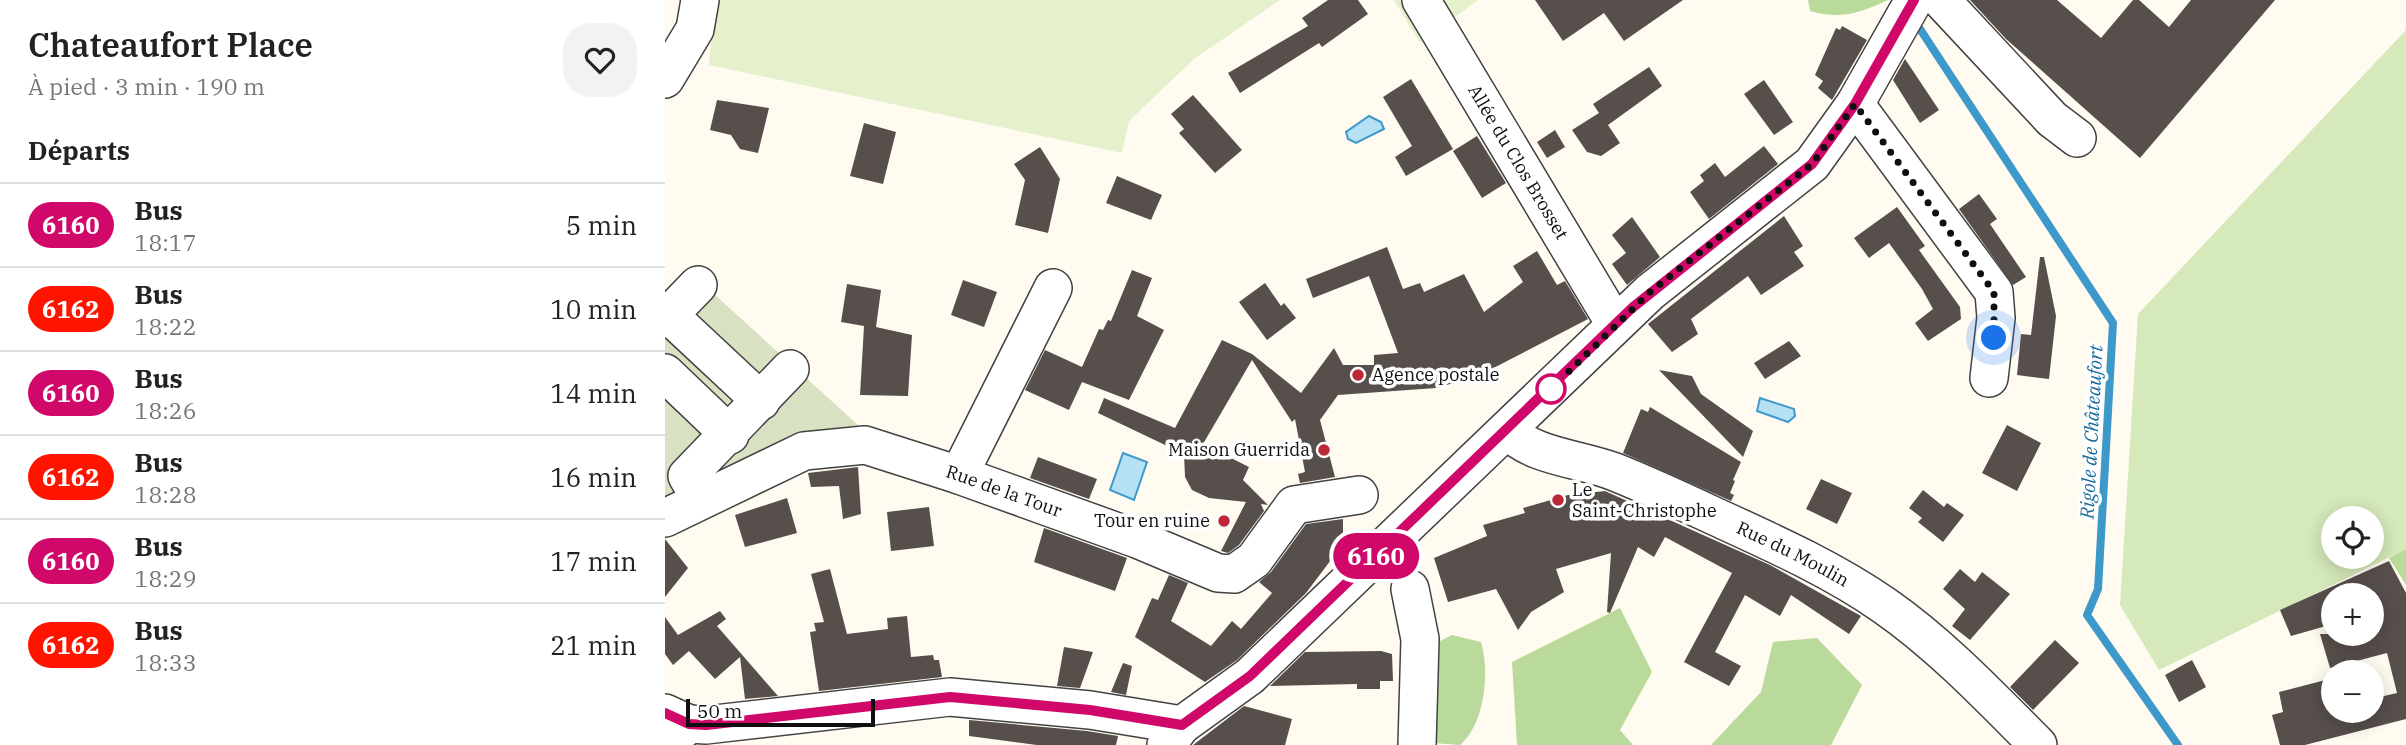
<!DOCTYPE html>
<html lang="fr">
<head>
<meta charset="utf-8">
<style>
  body { margin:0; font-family:"IBM Plex Serif",serif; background:#f2f2f2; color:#222; height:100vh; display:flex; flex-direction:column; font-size:26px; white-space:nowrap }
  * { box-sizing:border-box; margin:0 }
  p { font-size:23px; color:#767676 }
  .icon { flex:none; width:38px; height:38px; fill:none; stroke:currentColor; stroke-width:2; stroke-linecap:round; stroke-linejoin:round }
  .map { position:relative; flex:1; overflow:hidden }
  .panel { display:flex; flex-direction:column; background:#fff; width:665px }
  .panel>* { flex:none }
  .badge { padding:0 14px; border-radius:23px; font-size:24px; line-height:46px }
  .controls { position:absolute; left:1656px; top:506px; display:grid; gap:14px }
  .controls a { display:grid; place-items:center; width:63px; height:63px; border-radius:50%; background:#fff; box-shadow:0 4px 18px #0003; font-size:35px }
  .scale { position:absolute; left:21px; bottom:18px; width:189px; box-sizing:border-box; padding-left:7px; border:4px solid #0f0f0f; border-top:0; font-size:19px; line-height:24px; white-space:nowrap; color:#0f0f0f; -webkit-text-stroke:5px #fff; paint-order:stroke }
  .you { position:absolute; width:35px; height:35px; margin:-18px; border:5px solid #fff; border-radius:50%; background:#1a73e8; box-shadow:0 0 0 10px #1a73e833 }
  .map>.badge { position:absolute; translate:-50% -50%; box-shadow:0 0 0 4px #fff }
  h2 { padding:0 28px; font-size:26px; line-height:63px }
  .round { display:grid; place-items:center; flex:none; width:74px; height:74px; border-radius:28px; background:#f2f2f2 }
  .headline { display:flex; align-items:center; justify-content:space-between; height:119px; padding:0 28px }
  h1 { font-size:33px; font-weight:600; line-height:52px }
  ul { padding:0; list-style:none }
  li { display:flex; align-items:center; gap:21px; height:84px; padding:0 28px; border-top:2px solid #e0e0e0 }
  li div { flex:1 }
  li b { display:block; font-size:26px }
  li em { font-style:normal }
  li .badge { min-width:77px; font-weight:700; text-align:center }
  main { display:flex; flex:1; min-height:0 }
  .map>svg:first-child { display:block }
</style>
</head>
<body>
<main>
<section class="panel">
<div class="headline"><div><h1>Chateaufort Place</h1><p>À pied · 3 min · 190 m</p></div><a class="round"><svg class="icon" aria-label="heart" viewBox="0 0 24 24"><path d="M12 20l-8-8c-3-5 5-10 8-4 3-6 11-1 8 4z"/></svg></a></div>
<h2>Départs</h2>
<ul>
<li><span class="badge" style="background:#cf086a;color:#fff">6160</span><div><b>Bus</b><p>18:17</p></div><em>5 min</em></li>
<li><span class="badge" style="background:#ff1400;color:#fff">6162</span><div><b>Bus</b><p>18:22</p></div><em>10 min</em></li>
<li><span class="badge" style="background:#cf086a;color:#fff">6160</span><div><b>Bus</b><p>18:26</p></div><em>14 min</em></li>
<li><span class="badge" style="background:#ff1400;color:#fff">6162</span><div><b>Bus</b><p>18:28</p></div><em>16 min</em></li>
<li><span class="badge" style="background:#cf086a;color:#fff">6160</span><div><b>Bus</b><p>18:29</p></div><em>17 min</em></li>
<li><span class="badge" style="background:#ff1400;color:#fff">6162</span><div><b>Bus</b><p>18:33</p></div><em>21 min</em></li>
</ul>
</section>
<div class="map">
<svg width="1741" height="745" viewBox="0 0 1741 745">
  <rect width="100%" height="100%" fill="#fffbf1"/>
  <path fill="#d5e9ba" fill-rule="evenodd" d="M1741,30V549L1494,670L1455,605L1473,314ZM1668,518H1706V556H1668Z"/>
  <path fill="#b9da9a" d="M1143,0H1223C1195,13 1175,20 1145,11Z
    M1741,549V585L1724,558Z
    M955,608L987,672L955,730L968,745H852L847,662Z
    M787,635L816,642C825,671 820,724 795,745L768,743L764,653L773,642Z
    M1152,638L1197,685L1166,745H1046L1096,692L1108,642Z"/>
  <path fill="#d8e1c1" d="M27,274L193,425L187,434L0,501V300Z"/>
  <path fill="#e5f0cc" d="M50,0H615L529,59L468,117L464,121L457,153L44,65Z
    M729,0H813L755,43Z"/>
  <path fill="#b6e1f5" stroke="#3e99cb" stroke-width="2" d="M704,116L716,122L719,129L691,143L683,139L681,132Z
    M1095,398L1129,409L1130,416L1123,422L1092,411Z
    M458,453L482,462L469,500L445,490Z"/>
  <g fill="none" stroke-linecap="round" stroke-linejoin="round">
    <path stroke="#3e99cb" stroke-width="8" d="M1251,23L1448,323L1433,589L1422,615L1513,745"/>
  </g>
  <path fill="#574f4b" d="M663,0H693L703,14L657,47L654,43L575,93L563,73L643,26L637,18Z
    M870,0H1018L959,41L939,13L898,41Z
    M1305,0H1392L1436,38L1468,0H1474L1504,27L1526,0H1610L1475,158L1341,39Z
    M1177,26L1202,40L1167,100L1153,88L1158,81L1150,75L1171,28L1175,30Z
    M1240,59L1274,110L1255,123L1228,80Z
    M984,67L997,86L943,125L955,143L936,156L922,152L907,130L934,113L928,104Z
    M746,79L788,149L741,176L730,157L747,146L718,97Z
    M1099,80L1128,122L1109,135L1079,94Z
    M528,95L577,150L550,173L514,133L519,129L506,114Z
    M52,100L104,108L93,153L75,149L66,135L45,130Z
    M199,123L231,132L218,184L185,176Z
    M890,130L900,147L882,158L872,142Z
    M812,136L841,183L817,198L788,151Z
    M1099,146L1113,164L1044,219L1025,192L1039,181L1035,175L1050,163L1060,177Z
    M375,147L395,179L383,233L350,225L360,180L349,164Z
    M452,176L497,195L486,220L441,203Z
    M1314,194L1332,219L1325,224L1361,277L1348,285L1294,209Z
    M1232,207L1260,246L1254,250L1295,307L1296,319L1263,341L1250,323L1268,309L1257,289L1224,243L1204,258L1189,238Z
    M1119,216L1138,246L1129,252L1139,266L1096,295L1083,276L1026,319L1033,334L1007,352L983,324Z
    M967,217L995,257L962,285L947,264L961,253L947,235Z
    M722,247L738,289L755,283L759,292L799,274L819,312L858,282L848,266L872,251L892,285L900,281L923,319L813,376L771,388L673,395L655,420L670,477L635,483L633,474L640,472L630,419L627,422L587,360L538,444L584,467L578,480L603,505L596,504L599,511L574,545L563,553L556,551L581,502L544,498L527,490L520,477L519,454L433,413L439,398L510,428L557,340L587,354L636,393L669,348L678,365H709V355L733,353L704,276L648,298L641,279Z
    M1375,257H1379L1391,316L1384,379L1352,375L1356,334L1366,335Z
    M467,270L487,278L472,316L499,330L464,400L417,382L404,410L360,390L380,350L417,367L434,329L438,330L443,320L446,321Z
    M298,280L332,292L319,327L286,315Z
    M600,283L616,306L619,303L631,318L602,340L574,302Z
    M182,284L216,290L211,327L247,335L243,396L195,395L199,326L176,322Z
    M1124,341L1136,356L1100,379L1089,363Z
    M994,370L1027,376L1036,394L1088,431L1078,457Z
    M985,407L1076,462L1068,480L1070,481L1065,493L1069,495L1066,501L958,453L976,409L983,412Z
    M1342,425L1376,443L1352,491L1317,473Z
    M373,457L432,479L424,499L365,478Z
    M193,467L196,514L178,519L174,486L146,487L143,473Z
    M1156,479L1187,493L1172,524L1141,509Z
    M1258,490L1279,507L1282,503L1299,515L1278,542L1253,522L1257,518L1244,508Z
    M940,491L1105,565L1196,616L1184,634L1126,595L1115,616L1080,595L1050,652L1076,666L1064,686L1019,662L1067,573L1000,537L989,557L973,547L945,613L942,612L946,553L891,569L899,592L866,612L853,630L831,589L783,602L769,558L822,536L818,525L860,513L858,508L903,495Z
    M122,498L132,533L80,547L70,515Z
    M264,507L269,546L226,551L222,512Z
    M678,519V544L641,593L572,660L540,682L470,637L487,598L493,600L504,575L523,583L506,621L546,646L567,621L576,629L607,593L594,582L606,572L641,524Z
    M379,528L462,558L450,591L369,562Z
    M0,539L23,568L0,597Z
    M1724,561L1741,593V719L1640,745H1615L1607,715L1618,712L1614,692L1668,678V710H1706V699L1732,693L1722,653L1665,668L1655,634H1706V595H1668V624L1626,636L1615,610Z
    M165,569L182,634L223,629L222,618L242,616L246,657L268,655L269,660H274L277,677L154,691L145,632L151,631L149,623L159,622L146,574Z
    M1295,569L1310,582L1317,572L1345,594L1305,640L1287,626L1300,609L1278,589Z
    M55,611L61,619L52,626L113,696L80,699L75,657L50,679L24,651L8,665L0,654V617L13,635Z
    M1390,640L1414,663L1368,710L1345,687Z
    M399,647L428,652L415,688L392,686Z
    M716,651L727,654L728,681H715V689H692V684L605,686L640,652Z
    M1527,660L1541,687L1514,702L1500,675Z
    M458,663L467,666L461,695L446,692Z
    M579,706L627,719L620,745H528Z
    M304,720L422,731L453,736L451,745H372L304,736Z"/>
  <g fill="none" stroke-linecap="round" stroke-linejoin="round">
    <g stroke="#424242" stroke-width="40">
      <g id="minor">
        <path id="s1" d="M756,0L950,324"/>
        <path d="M1276,0L1387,119L1412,138"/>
        <path d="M0,79L30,29L35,0"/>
        <path d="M1190,104L1329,292L1331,318L1324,378"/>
        <path d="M4,315L96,401"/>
        <path d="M0,319L33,285"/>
        <path d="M0,373L65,435"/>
        <path id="s2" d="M842,430C870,458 914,458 950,472C982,485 1015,500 1047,515C1106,542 1167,569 1220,606C1276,645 1325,697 1373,745"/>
        <path d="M294,475L388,288"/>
        <path d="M36,500L22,476L125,369"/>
        <path id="s3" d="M0,518L139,451L200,445L294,475L472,539L553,573L569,574L589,560L629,505L694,495"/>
        <path d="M745,589L755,639L752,745"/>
        <path d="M0,713L24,724L41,725L285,697L425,710L517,725"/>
        <path d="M0,745L24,724"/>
        <path d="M501,745L517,725L585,676L985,292L1147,164L1190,104L1249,0"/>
      </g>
    </g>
    <use href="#minor" stroke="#fff" stroke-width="37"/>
  </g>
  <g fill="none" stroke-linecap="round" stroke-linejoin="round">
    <g stroke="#fff" stroke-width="16">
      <path id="line" d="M0,713L24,724L41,725L285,697L425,710L517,725L585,676L967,308L1147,164L1190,104L1249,0"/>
    </g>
    <use href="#line" stroke="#cf086a" stroke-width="10"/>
    <path stroke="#0f0f0f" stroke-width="7" stroke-dasharray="0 12.6" d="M886,389L985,292L1147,164L1190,104L1329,292V338"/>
  </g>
  <g fill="#bd2836" stroke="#fff" stroke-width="2.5">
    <circle cx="693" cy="375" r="7"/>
    <circle cx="659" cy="450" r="7"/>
    <circle cx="893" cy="500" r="7"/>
    <circle cx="559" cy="521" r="7"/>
  </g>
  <circle fill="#fff" stroke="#cf086a" stroke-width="3.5" cx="886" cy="389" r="14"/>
  <g text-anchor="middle" stroke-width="7" stroke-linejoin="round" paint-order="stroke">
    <g font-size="18" fill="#0f0f0f" stroke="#fff">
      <text dy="6" stroke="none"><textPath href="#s1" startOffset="189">Allée du Clos Brosset</textPath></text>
      <text dy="6" stroke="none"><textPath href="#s3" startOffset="362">Rue de la Tour</textPath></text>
      <text dy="6" stroke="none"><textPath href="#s2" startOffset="313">Rue du Moulin</textPath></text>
    </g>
    <g font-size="18" fill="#0f0f0f" stroke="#fff" text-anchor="start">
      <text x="707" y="381">Agence postale</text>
      <text x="645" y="456" text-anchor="end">Maison Guerrida</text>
      <text x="907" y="496">Le<tspan x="907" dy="21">Saint-Christophe</tspan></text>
      <text x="545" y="527" text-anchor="end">Tour en ruine</text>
    </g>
    <g font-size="19" font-style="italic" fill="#196b9f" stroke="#fff">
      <text transform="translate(1426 432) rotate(-87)" y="7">Rigole de Châteaufort</text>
    </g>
  </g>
</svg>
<div class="controls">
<a><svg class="icon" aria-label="locate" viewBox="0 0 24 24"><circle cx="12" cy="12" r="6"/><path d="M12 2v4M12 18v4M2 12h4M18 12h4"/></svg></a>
<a>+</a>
<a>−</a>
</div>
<div class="scale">50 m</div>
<div class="you" style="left:1329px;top:338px"></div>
<b class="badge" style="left:711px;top:556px;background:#cf086a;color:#fff">6160</b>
</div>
</main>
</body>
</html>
